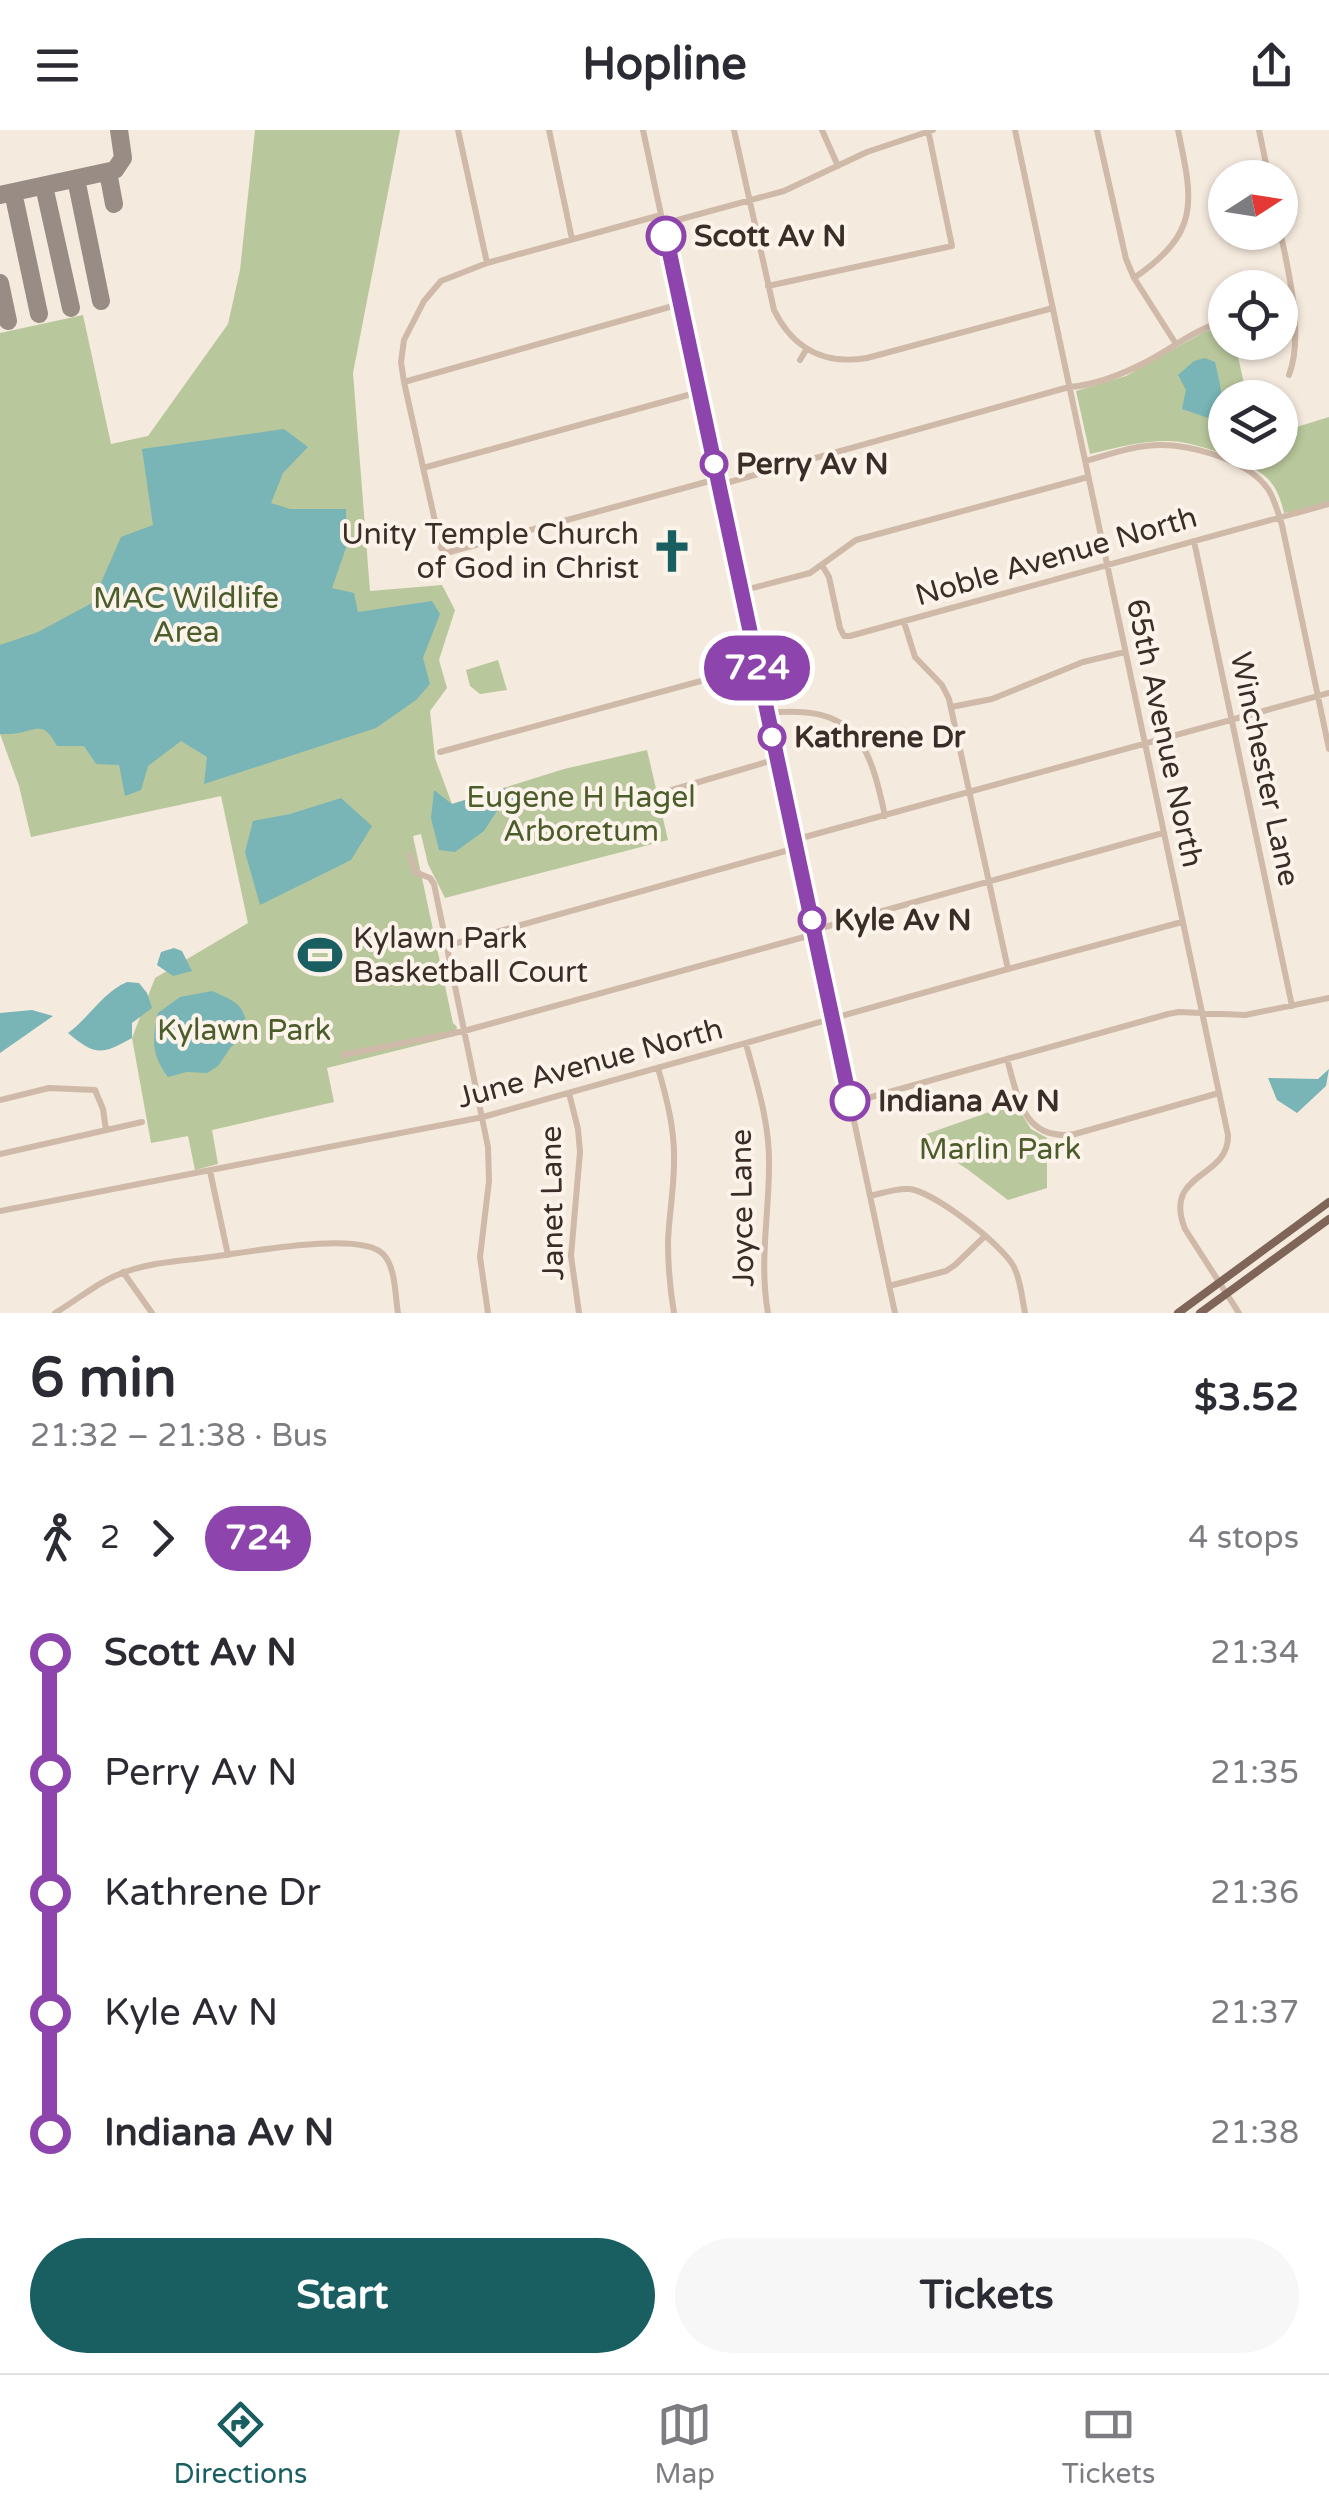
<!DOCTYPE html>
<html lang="en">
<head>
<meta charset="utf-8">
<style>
  body { margin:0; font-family:"Varela Round",sans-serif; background:#f7f7f7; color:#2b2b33; height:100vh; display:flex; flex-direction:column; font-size:38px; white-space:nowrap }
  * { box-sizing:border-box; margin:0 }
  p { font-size:32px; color:#7c7c81 }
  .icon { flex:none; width:55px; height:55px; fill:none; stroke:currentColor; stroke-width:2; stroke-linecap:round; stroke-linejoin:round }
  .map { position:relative; height:1183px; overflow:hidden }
  .details { display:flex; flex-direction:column; background:#fff; flex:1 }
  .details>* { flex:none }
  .badge { padding:0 20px; border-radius:32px; font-size:35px; line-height:65px }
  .needle { width:65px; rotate:78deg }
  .fabs { position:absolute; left:1208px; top:30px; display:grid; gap:20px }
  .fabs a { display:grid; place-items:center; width:90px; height:90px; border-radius:50%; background:#fff; box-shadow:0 2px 8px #0004; font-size:50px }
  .map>.badge { position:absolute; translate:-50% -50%; box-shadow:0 0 0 5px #fff }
  .legs { display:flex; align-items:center; gap:15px; height:110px; padding:0 30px; font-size:32px }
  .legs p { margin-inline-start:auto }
  .head { display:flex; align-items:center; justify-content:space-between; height:170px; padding:0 30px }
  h1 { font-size:55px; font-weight:800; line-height:75px }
  .action { display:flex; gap:20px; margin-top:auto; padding:20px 30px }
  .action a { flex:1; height:115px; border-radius:60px; background:#195f62; color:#fff; font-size:40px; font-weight:800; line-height:115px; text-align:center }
  .action a+a { background:#f7f7f7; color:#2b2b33 }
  ul { padding:0 30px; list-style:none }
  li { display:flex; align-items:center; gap:35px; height:120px; font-size:38px }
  li i { display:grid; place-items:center; width:15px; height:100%; margin:0 12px; background:currentColor }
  li i::after { content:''; width:25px; height:25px; margin:-12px; border:8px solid; border-radius:50%; background:#fff }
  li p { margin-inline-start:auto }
  li:first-child i { background:linear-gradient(#0000 50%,currentColor 0) }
  li:last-child i { background:linear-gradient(currentColor 50%,#0000 0) }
  header { display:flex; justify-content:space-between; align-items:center; height:130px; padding:0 30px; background:#fff; font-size:45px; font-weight:800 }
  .tabs { display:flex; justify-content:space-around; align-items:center; height:140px; border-top:2px solid #e1e1e2; background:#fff; font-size:28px; color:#7c7c81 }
  .tabs a { display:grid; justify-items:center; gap:5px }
  .tabs .active { color:#195f62 }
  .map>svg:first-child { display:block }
</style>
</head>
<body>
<header><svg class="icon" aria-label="menu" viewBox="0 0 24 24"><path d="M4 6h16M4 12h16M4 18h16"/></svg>Hopline<svg class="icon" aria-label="share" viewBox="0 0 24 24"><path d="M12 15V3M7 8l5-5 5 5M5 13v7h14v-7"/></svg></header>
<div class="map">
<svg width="1329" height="1183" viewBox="0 0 1329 1183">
  <rect width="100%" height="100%" fill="#f5eade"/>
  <path fill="#b9c79c" d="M255,0H400L353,243L370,461L442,455L455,480L439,530L447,558L430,581L435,628L452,674L564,639L647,620L668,710L445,768L428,734L421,704L413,706L453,893L457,897L455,906L327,938L334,972L212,1000L218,1034L195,1040L188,1006L151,1013L132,908L155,848L248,793L221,666L31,707L19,656L0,604V203L83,185L111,314L148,306L228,194L240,140Z
    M1225,196V212L1235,213L1247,267L1225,268V322H1280V299L1287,300L1329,287V375L1284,383C1281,370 1277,358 1267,348C1248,330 1194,311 1167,311C1140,311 1115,318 1090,324L1076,261L1126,246L1204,202Z
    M498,530L507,560L480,564L470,556L466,540Z
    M1015,973L1031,999L1047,1008V1058L1008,1070L967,1039L918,1007Z"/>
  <path fill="#79b5b6" d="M1205,228L1215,232C1219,250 1226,274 1220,292L1182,279L1186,260L1178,245L1194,231Z
    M284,299L308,317L283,343L271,373L290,379H346L347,415L332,458L354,463L358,482L432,471L440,484L423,528L430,554L416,570L376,598L204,654L207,627L181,611L148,636L141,660L125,666L119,635L96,634L84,616H57C44,593 41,598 19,603C15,604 4,604 0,604V515L38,502L92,473L121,407L153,395L142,319Z
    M504,658L530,667L497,681L484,701L455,722L439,720L431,688L434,660L452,674Z
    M341,668L372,696L351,730L260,775L245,722L253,691L290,684Z
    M174,818L182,821L192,841L173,846L157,835L161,822Z
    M127,852L139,853L147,863L152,878L132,893V908C102,925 95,926 68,903C89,888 103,862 127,852Z
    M212,861C237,872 246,875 247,903L231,917L218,936L207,943L187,942L168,947C151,924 152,909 158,883L180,867Z
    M32,880L53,886L0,923V883Z
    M1329,939L1326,956L1297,983L1277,970L1268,948L1318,949Z"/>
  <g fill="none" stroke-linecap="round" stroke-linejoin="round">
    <path stroke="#988c84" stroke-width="18" d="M108,42L114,74
      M76,49L101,171
      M44,56L71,178
      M13,62L39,184
      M0,65L115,40L123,28L119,0
      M0,153L8,191"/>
    <path stroke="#cfb9a8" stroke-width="6" d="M458,0L487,133
      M549,0L572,109
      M643,0L895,1183
      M734,0L774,180C793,219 825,235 867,228L1053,178
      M822,0L838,36
      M1015,0L1228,1005C1229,1050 1162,1041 1185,1099L1239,1183
      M1097,0L1126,129L1134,148L1176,214
      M1259,0L1269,48
      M661,85L487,133L441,151L424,171L404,210L401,232L404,252L441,418L446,423L717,349
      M663,94L784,61L867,22L933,0
      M1280,101C1289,142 1304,206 1289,245
      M1134,148C1201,102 1193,72 1178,0
      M768,156L952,116L928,0
      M800,230L806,220
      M404,252L680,174
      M1085,331C1105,326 1125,318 1146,316C1182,311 1246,328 1268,359C1275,370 1278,383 1282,395L1329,619
      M423,338L699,262
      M719,355L1069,257C1096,255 1123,244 1146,232C1173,218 1195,199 1225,191
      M1194,411L1292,876
      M822,435L829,447L840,498L844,506H850L1329,374
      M741,461L810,443L856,410L1088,347
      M904,492L915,527L942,555L949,569L1008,839
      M951,577L992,569L1083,532L1125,522
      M767,583C854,574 869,610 885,686
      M440,622L756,536
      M665,662L777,629
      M794,710L1329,563
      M410,725L415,742L430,748L434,754L488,1017L489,1051L480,1127L488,1183
      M814,800L1163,703
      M446,816L796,718
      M746,914C757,954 770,994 769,1036C769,1085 759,1133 768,1183
      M343,925L464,901L815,804
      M1007,929C1018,967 1023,1012 1075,1004L1219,963
      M658,938C667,969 675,1000 674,1032C674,1059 669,1085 668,1112C668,1136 670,1159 674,1183
      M569,963L578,999L580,1022L571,1126L579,1183
      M0,970L49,958L95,960L103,979L106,1000
      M850,973L1168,884L1179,882L1245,885L1329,868
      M0,1024L142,992
      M210,1041L228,1125
      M870,1066C883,1063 896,1058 909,1059C933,1061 1003,1115 1014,1137C1021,1151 1022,1168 1025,1183
      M0,1081L483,987L1008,839L1182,792
      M123,1142L152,1183
      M889,1156L946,1141L955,1135L985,1106
      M55,1183C79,1169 101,1149 128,1141C154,1132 183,1131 211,1127C244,1123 360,1100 383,1124C396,1137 395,1166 398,1183"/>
    <path stroke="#7f6558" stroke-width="8" d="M1178,1183L1329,1072
      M1200,1183L1329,1089"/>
  </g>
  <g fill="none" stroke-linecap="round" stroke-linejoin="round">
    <g stroke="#fff" stroke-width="22">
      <path id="line-1" d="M666,106L850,971"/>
    </g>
    <use href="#line-1" stroke="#8e44ad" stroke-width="15"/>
  </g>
  <defs>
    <g id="church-bare" transform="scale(3.45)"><path d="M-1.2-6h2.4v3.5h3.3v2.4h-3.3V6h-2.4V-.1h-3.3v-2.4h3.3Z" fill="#195f62" stroke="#fcf4eb" stroke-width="2.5" paint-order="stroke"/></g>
    <g id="stadium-bare" transform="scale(3.45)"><path d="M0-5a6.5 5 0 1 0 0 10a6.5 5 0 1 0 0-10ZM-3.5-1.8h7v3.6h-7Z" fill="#195f62" stroke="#fcf4eb" stroke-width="2.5" paint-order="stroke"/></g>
  </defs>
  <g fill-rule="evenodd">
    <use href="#church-bare" x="672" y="421"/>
    <use href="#stadium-bare" x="320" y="825"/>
  </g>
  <g fill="#fff" stroke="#8e44ad" stroke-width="5">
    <circle cx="666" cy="106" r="18"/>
    <circle cx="714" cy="334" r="12"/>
    <circle cx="772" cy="607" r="12"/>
    <circle cx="812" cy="790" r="12"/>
    <circle cx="850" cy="971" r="18"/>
  </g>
  <g text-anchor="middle" stroke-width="8" stroke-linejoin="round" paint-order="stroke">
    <g font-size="30" font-weight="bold" fill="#3b2e29" stroke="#fcf4eb" text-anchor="start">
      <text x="694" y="116">Scott Av N</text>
      <text x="736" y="344">Perry Av N</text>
      <text x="794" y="617">Kathrene Dr</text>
      <text x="834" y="800">Kyle Av N</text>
      <text x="878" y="981">Indiana Av N</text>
    </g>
    <g font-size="30" fill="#3b2e29" stroke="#fcf4eb" text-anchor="end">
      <text x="639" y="414">Unity Temple Church<tspan x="639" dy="34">of God in Christ</tspan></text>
      <text x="353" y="818" text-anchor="start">Kylawn Park<tspan x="353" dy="34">Basketball Court</tspan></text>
    </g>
    <g font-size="30" fill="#3b2e29" stroke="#fcf4eb">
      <text transform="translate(1056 426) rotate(-16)" y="10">Noble Avenue North</text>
      <text transform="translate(1165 603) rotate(78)" y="10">65th Avenue North</text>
      <text transform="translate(1265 639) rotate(78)" y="10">Winchester Lane</text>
      <text transform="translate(590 933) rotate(-15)" y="10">June Avenue North</text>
      <text transform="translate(552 1073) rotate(-91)" y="10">Janet Lane</text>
      <text transform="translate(742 1078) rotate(-91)" y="10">Joyce Lane</text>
    </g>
    <g font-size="30" fill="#4b5d2a" stroke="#fcf4eb">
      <text x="186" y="478">MAC Wildlife<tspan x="186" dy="34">Area</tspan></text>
      <text x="581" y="677">Eugene H Hagel<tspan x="581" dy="34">Arboretum</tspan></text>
      <text x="244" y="910">Kylawn Park</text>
      <text x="1000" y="1029">Marlin Park</text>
    </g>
  </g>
</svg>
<div class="fabs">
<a><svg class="needle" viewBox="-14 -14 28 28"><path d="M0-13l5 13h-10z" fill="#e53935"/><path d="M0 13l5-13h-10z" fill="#7c7c81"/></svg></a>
<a><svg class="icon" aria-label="locate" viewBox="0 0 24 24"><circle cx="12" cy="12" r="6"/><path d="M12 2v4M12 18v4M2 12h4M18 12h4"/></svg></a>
<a><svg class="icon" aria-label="layers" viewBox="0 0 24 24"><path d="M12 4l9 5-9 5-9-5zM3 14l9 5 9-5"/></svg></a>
</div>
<b class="badge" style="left:757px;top:538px;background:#8e44ad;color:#fff">724</b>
</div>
<section class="details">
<div class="head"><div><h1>6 min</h1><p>21:32 – 21:38 · Bus</p></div><b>$3.52</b></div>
<div class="legs"><svg class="icon" aria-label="walk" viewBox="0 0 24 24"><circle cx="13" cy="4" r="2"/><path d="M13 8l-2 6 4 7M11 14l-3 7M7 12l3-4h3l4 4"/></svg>2<svg class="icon" aria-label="forward" viewBox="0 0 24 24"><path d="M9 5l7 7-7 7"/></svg><b class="badge" style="background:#8e44ad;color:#fff">724</b><p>4 stops</p></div>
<ul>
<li><i style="color:#8e44ad"></i><b>Scott Av N</b><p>21:34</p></li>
<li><i style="color:#8e44ad"></i><span>Perry Av N</span><p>21:35</p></li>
<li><i style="color:#8e44ad"></i><span>Kathrene Dr</span><p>21:36</p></li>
<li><i style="color:#8e44ad"></i><span>Kyle Av N</span><p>21:37</p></li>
<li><i style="color:#8e44ad"></i><b>Indiana Av N</b><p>21:38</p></li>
</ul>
<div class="action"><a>Start</a><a>Tickets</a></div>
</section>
<nav class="tabs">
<a class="active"><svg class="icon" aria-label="directions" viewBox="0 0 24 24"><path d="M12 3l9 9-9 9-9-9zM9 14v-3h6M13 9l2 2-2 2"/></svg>Directions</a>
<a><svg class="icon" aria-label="map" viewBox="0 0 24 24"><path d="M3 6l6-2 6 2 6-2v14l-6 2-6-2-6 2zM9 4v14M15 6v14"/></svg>Map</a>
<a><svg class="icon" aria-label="tickets" viewBox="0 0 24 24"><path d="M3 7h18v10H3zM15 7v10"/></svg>Tickets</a>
</nav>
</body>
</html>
